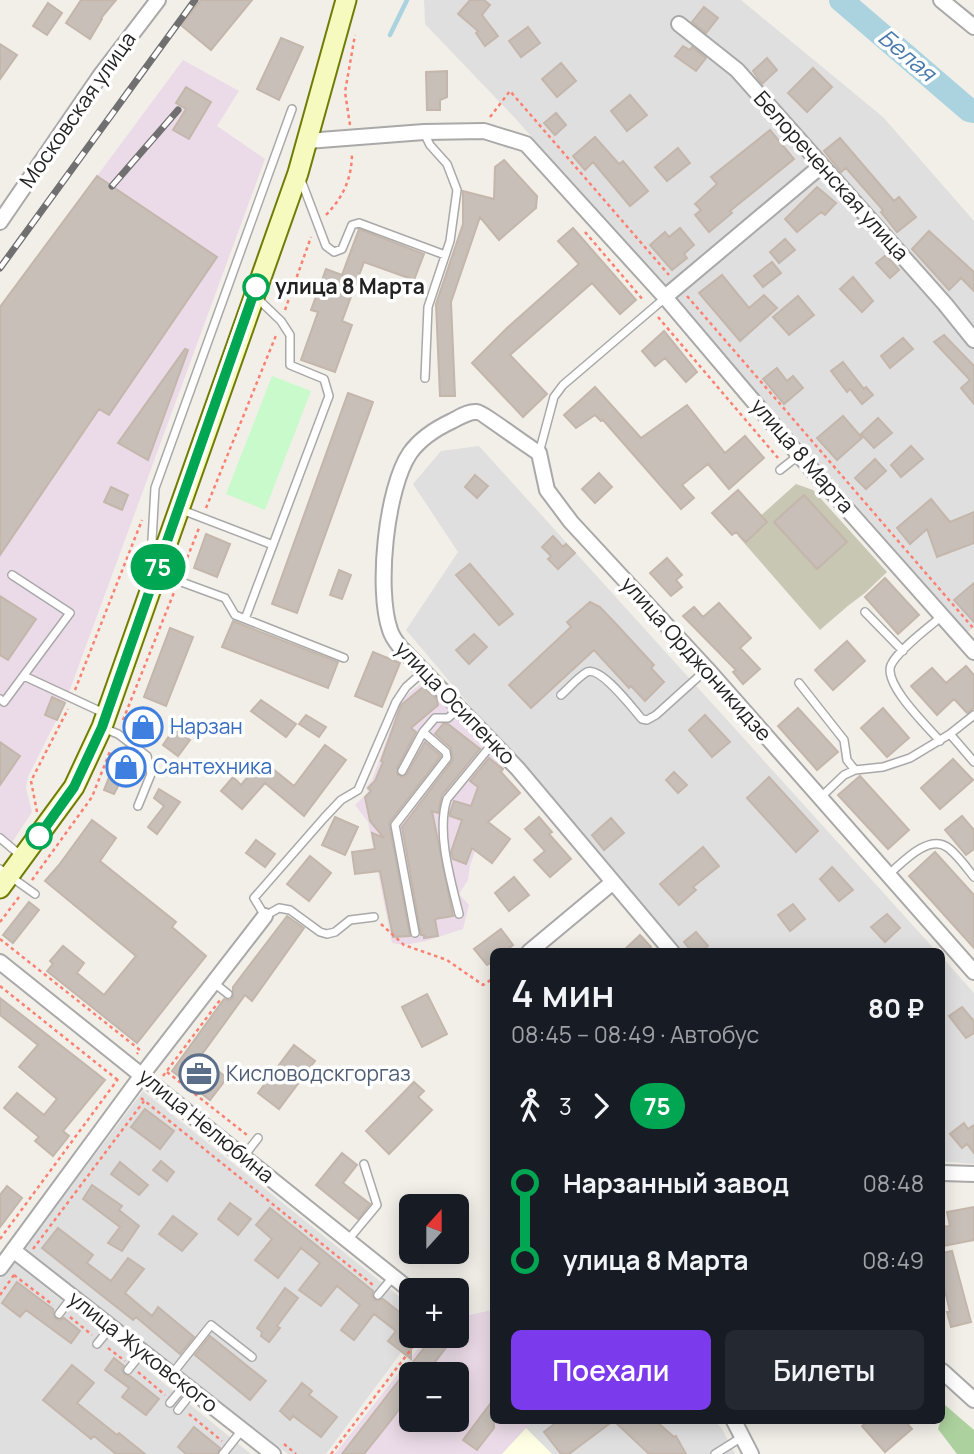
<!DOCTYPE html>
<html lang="ru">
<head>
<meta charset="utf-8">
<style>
  body { margin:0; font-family:Manrope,sans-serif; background:#242831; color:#f1f3f6; height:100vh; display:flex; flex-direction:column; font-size:26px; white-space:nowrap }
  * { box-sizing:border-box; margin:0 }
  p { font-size:23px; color:#9ea1a6 }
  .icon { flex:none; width:38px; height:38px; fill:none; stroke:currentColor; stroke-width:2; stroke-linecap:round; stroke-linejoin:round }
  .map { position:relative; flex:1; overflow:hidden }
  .drawer { position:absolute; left:490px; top:948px; width:455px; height:476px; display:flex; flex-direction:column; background:#171b24; border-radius:10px; box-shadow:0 4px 18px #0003 }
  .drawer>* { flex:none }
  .badge { padding:0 14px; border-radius:23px; font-size:24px; line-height:46px }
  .needle { width:46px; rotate:21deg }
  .fabs { position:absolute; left:399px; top:1194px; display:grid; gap:14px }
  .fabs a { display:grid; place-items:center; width:70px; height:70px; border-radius:10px; background:#171b24; box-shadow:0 4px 18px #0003; font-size:35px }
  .map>.badge { position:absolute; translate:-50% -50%; box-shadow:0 0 0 4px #fff }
  .legs { display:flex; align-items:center; gap:10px; height:77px; padding:0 21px; font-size:23px }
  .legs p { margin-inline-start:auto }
  .summary { display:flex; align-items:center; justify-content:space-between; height:119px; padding:0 21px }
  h1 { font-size:38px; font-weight:600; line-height:52px }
  .action { display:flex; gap:14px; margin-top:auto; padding:14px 21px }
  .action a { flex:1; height:80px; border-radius:10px; background:#7c3aed; color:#fff; font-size:28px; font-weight:600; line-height:80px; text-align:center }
  .action a+a { background:#242831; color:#f1f3f6 }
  ul { padding:0 21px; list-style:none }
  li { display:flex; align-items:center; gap:24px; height:77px; font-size:26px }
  li i { display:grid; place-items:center; width:10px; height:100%; margin:0 9px; background:currentColor }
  li i::after { content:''; width:18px; height:18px; margin:-9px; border:5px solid; border-radius:50%; background:#171b24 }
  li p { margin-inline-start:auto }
  li:first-child i { background:linear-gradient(#0000 50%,currentColor 0) }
  li:last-child i { background:linear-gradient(currentColor 50%,#0000 0) }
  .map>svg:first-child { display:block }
</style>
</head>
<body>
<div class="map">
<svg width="974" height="1454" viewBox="0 0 974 1454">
  <rect width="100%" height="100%" fill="#f2efe9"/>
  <path fill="#e0dfdf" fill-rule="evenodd" d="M424,0H741L883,117L974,221V627L968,632L514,117L425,24Z
    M479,446L937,952H679L406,630L458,552L413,484L441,451Z
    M942,957L974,993V1164L942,1161Z
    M143,1091L411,1306V1335H414L326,1454H288L24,1249Z
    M13,1261L251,1454H0V1279Z
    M493,1310L494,1421H713L721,1427L735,1454H335L429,1335H457V1318ZM411,1374H457V1419H411Z"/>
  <path fill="#ebdbe8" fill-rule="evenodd" d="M183,60L239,91L217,126L265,159L65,703L28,777L26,788L32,812L11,844L0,842V307Z
    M424,682L507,765L489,790L484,825L470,866L468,880L459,894L469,905L463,929L426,941L404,945L392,943L368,822L355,805L368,792L366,787L372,780L400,703L410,692Z
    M493,1310L494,1421H532L502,1454H335L429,1335H457V1318ZM411,1374H457V1419H411Z"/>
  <path fill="#ffffe5" d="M526,1428L552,1454H502Z"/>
  <path fill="#c7c7b4" d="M796,484L813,490L887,572L865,593L849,605L820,630L738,536Z"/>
  <path fill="#add19e" d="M945,1405L974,1430V1454H957L938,1429Z"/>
  <path fill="#c8facc" d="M272,376L311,391L265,510L226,494Z"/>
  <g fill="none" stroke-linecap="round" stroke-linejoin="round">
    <path stroke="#aad3df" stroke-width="4.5" d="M390,35L407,0"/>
    <path stroke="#aad3df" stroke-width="24" d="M841,0L969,110L974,111"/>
  </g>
  <path fill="#c7bfb8" stroke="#c4b6ab" stroke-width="2" d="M81,0H116L101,18L102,19L90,39L66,23Z
    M201,0H252L211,50L181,25Z
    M470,0H484L490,5L482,15L498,36L485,46L476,33L478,31L458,14Z
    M48,3L62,13L47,35L33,26Z
    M704,7L718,18L706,33L692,22Z
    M528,27L540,43L521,57L509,41Z
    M281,38L303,47L279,100L257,89Z
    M0,44L17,55L0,79Z
    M683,46L690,50L692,47L706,58L696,71L675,56Z
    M767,58L777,70L762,84L753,71Z
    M561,63L576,81L557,97L542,79Z
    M813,68L832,87L807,112L788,93Z
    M447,71V97L440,100V110H427L426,72Z
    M186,87L211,102L189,139L173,130L186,109L176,103Z
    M630,95L647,115L627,131L611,111Z
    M556,113L566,125L555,135L544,123Z
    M770,130L794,159L730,211L732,213L709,232L695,215L701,210L695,204L717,184L711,177Z
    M595,137L619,164L623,161L648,191L630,206L593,162L585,170L573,156Z
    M840,138L894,201L899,197L916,217L897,232L881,212L883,210L846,168L841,172L824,151Z
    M678,148L690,163L667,181L655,167Z
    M504,160L537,196L536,208L499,240L480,217L451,302L455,396H440L436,304L463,224V191L494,199L495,167Z
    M97,176L217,257L109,415L99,409L0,555V307Z
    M817,187L836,203L825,215L821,212L797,232L785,219Z
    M573,228L636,300L620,314L592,283L510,355L547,394L523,417L472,363L507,328L579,264L558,241Z
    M680,228L694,245L684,254L687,258L672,270L650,245L665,232L669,237Z
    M359,229L424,254L414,280L364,262L342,321L352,325L335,372L301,360L318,312L311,310L326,269L342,275Z
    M929,231L974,272V291L961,278L949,290L912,249Z
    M785,239L795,250L779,263L770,252Z
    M886,255L899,270L890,278L876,263Z
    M772,262L781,273L763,287L754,276Z
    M722,275L749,308L764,295L777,308L740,341L699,293Z
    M853,277L873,301L862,312L840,289Z
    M798,296L814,315L789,335L773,317Z
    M664,331L697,372L686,382L665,358L655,366L642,351Z
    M944,335L974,366V404L961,388L970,380L934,342Z
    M903,338L913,349L890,368L881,356Z
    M185,349L188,350L148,460L118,443Z
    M843,362L864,389L866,387L873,395L862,404L850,389L847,392L831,371Z
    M777,368L787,381L793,376L803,388L784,404L763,379Z
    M595,387L641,438L687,405L725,453L745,436L764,458L729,489L708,464L682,485L694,498L681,509L603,420L601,421L595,415L576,428L564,415Z
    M348,393L373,402L297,613L272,604Z
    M843,416L862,438L837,460L817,438Z
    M878,418L892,433L874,448L861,434Z
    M911,446L923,459L901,477L891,465Z
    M875,459L886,471L866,489L855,478Z
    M599,473L612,487L595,503L582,489Z
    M475,475L488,486L477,498L465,487Z
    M111,487L128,495L122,510L104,502Z
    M738,490L767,522L746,542L736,532L732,535L712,513Z
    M804,495L847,542L817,569L774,522Z
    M931,499L950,522L974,512V543L937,557L927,529L910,544L897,528Z
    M206,534L230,544L217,577L194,568Z
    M553,536L563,547L566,544L575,553L558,569L548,559L551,556L542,547Z
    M667,558L682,575L676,580L682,587L671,596L650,573Z
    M470,564L513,614L499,625L456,575Z
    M339,570L351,575L342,599L330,595Z
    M885,578L919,615L898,634L865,597Z
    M974,583V622L954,600Z
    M0,596L36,619L8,660L0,655Z
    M590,602L600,607L618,626L654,665L651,668L664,682L645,701L631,686L629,688L594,650L531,708L509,685L571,627L567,622Z
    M719,603L751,638L740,648L760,669L743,684L733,672L736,670L683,616L694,607L703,617Z
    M233,621L338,662L328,688L222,647Z
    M170,628L193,637L166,706L144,697Z
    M474,634L487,647L469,664L456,650Z
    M847,641L865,661L833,690L815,670Z
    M373,652L400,663L382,707L355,696Z
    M966,666L974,675V708L967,713L954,699L937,715L911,686L932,668L946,683Z
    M423,687L437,699L438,705L411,728L416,732L397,768V774L402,777L407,774L425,742L441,756L389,823L410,936L393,937L380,871L355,874L352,852L375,849L372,833L384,838L370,821L365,797L371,791L368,788L375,781L383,762L381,761L401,705Z
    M52,697L65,703L57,720L45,715Z
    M261,700L296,724L286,737L251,711Z
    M798,708L838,752L817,770L778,726Z
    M883,708L909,738L887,757L861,728Z
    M306,715L326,727L319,737L299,724Z
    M705,715L730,742L712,757L689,730Z
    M443,724H448L480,749L442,795L438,813L432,811L453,916L435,919L438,936L424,938V935H421L402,827L453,760L451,748L435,734Z
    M174,729L190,740L178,756L163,745Z
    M0,742L20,756L0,785Z
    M325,745L346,760L304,816L265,783L242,809L221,791L233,777L241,785L262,760L294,786Z
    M119,752L133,757L114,794L104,790Z
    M489,758L503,769L501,772L520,793L488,822L510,839L492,863L472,848L466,864L453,859L451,852L462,820L450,816V813L454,801L471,806L478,787L470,781Z
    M953,759L973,780L940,809L921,788Z
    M674,772L687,785L678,793L666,780Z
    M860,776L909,830L888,849L838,795Z
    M769,777L818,831L796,852L747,798Z
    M159,789L180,802L157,834L148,827L164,806L154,798Z
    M962,816L974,830V849L966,855L945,830Z
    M335,817L358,827L345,855L322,845Z
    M539,817L552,832L549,834L571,859L550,877L534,860L545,851L525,829Z
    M611,818L624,833L604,850L592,835Z
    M92,820L116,838L100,861L176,922L172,927L206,956L137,1043L47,971L53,964L50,961L63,946L84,963L77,973L104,995L136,956L45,881L59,865Z
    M256,840L275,854L265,867L246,853Z
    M703,847L719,866L693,887L696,890L679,905L660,884Z
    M935,852L974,895V948L909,876Z
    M310,856L331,873L309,901L287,884Z
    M832,867L853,890L839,901L820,879Z
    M514,877L529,895L509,911L495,893Z
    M29,902L39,910L13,943L3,935Z
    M793,904L805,919L790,931L778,915Z
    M887,914L900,928L885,942L871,927Z
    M287,916L304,928L252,1001L245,995L200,1057L227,1078L210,1100L172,1071L224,999L230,1000L233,997V987Z
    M501,929L513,945L504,952H494V961L487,965L474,949Z
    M696,932L708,946L701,952H692L684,942Z
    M640,935L651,947L646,952H622Z
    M427,994L447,1034L422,1047L402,1007Z
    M0,998L105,1080L63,1131L69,1136L53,1156L35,1141L39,1137L4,1108L17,1093L44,1115L57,1099L19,1067L38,1045L0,1015Z
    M962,1007L974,1021V1033L966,1038L949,1016Z
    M294,1045L315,1061L279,1109L258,1093Z
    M414,1082L424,1091L418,1097L432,1110L389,1154L366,1131Z
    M145,1109L174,1131L160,1149L131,1127Z
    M964,1123L968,1129L974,1125V1153L967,1144L962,1148L950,1134Z
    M342,1153L357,1165L343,1183L370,1204L358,1219L316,1185Z
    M161,1161L174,1172L167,1181L153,1170Z
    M120,1162L148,1185L139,1195L111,1174Z
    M92,1185L122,1206L119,1210L139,1226L122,1251L108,1243L120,1227L83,1199Z
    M7,1186L22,1198L0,1227V1195Z
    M230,1203L251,1219L238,1235L218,1219Z
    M974,1207V1240L943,1246L942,1227L950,1226L947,1212Z
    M270,1208L373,1291L372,1296L375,1300L383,1299L411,1321V1359L388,1341L396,1331L374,1314L354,1340L341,1330L360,1305L337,1286L321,1306L299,1290L320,1263L301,1248L278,1278L255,1260L272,1239L256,1225Z
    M173,1216L197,1234L182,1251L159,1234Z
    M58,1228L93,1255L87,1263L111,1281L128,1258L144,1269L125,1293L152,1316L158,1307L194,1337L180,1354L136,1317L133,1320L42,1248Z
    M952,1251L971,1322L951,1327L947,1312H950L942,1278V1253Z
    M17,1282L53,1309L55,1318L59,1320L64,1318L80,1331L71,1343L26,1310L20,1317L2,1303Z
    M285,1288L298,1298L277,1326L280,1328L269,1342L261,1336L262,1332L257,1328Z
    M434,1335H442L451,1341L426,1374H411V1393L392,1419L364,1454H342Z
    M210,1336L266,1381L250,1400L195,1355Z
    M114,1358L124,1366L122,1369L124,1374L130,1376L159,1399L146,1415L122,1397L129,1388L105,1370Z
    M72,1365L94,1383L77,1403L117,1435L119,1433L145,1454H116L94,1436L91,1439L43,1400Z
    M302,1383L312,1391L309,1395L337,1417L321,1437L293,1416L290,1420L280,1411Z
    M493,1400L494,1428L477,1450L463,1440Z
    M558,1421H613L569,1454H561L544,1432Z
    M614,1421H656L674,1437L676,1436L686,1454H649Z
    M868,1421H905L912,1429L885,1452L862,1426Z
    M194,1427L220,1448L217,1454H186L178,1447Z"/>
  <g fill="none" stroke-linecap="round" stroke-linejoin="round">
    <g stroke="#a9a9a9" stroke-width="10">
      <path id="lane" d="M424,133L430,145L447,164L457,190L450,241L428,307L425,378
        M301,180L326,246L334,252L342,249L352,225L359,223L445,255
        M539,453L554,397L563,385L665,298
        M780,470L799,455
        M182,510L273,545
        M155,561L152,540L155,488L292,109
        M157,573L225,598L235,615L344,658
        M865,612L903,651
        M245,619L329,396L324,379L290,365V335L281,321L256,297
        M24,676L106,714
        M799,683L844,740L847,760L855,770
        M561,695C568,689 578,677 587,672C601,666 633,709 642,719L647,720L656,715L707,669
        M0,699L4,702L70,613L12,575
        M103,728L118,734L147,756L151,774L138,806
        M950,734L974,762
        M940,741C927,726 883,684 891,665C898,650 929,627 942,616
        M402,771L423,732L435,718H448L459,708
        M821,797L844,775L855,770L883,767L910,758L950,734L974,715
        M0,838L20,855
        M0,869L35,894
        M889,874C902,863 928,834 947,847C957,854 966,867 974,877
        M459,914C451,881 436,832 447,799L493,743
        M374,917L350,920L335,932L327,934L320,932L290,910L279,908L265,916L254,898L324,818L341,800L358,790L396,702L406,687L424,671
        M415,933L395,825L447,758L446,752L423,732
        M214,983L228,994
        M244,1156L258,1138
        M348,1240L377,1205L364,1164
        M378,1295L393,1277
        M59,1314L72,1297
        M97,1344L111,1327
        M128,1370L143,1351
        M172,1374L211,1325L252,1357
        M170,1403L185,1385
        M178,1410L193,1391
        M223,1454L242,1430
        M715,1454L742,1437"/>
    </g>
    <g stroke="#a9a9a9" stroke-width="18">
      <path id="street" d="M941,0L974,27
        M679,24L737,70L945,304L974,340
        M307,141L424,132L484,131L526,144L665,297L799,455L974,652
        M0,222L100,76L158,0
        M665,297L821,166
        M529,952L613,882
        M672,952L518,769L401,648C396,642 392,637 390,630C376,590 386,488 410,453C420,439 437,428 452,421C460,417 469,411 477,412C482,412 528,447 539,453L547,490L571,522L707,669L974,972
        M0,962L411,1291
        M942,1173L974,1174
        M13,1250L273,1454
        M0,1268L142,1075L265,916
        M942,1371L974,1400
        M734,1421L751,1454"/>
    </g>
    <g stroke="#707d05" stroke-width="23">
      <path id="secondary" d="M0,888L74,787L102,727L298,173L346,0"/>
    </g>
    <path stroke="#fa8072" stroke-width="2.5" stroke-dasharray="3.5 3.5" stroke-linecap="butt" d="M490,117L510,91L669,275
      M350,125L345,92L355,35
      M326,215C344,196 352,178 352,152
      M585,232L644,301
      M687,296L974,629
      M285,310L311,237
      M658,317L778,458
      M206,508L277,333
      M182,571L199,528
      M75,690L142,520
      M123,720L175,590
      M37,812L31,781L68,709
      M32,880L92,797L111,749
      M0,922L19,897
      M381,924L404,945L447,960L483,985L494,978
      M0,939L140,1050L137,1054
      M0,986L119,1081
      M167,1072L247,1135
      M163,1076L220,1000
      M141,1098L373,1285
      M0,1239L118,1079
      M33,1249L144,1101
      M14,1275L53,1305
      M0,1295L16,1272
      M70,1317L92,1335
      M108,1348L125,1361
      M138,1372L165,1395
      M189,1414L222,1441
      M284,1444L296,1454
      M331,1454L422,1335"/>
    <use href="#lane" stroke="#fff" stroke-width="7"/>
    <use href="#street" stroke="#fff" stroke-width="14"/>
    <use href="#secondary" stroke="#f7fabf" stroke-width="19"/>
    <g stroke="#707070" stroke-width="7">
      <path id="rail" d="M112,186L178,110
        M0,268L195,0"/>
    </g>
    <use href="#rail" stroke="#fff" stroke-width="4.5" stroke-dasharray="13" stroke-linecap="butt"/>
  </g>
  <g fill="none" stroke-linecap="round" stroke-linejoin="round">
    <g stroke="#fff" stroke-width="16">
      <path id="line-1" d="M39,836L74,787L102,727L256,287"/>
    </g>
    <use href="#line-1" stroke="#00a651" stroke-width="10"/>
  </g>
  <defs>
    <g id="shop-ring" transform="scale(2.0125)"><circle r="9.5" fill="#fff" stroke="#3f7fe0" stroke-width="1.5"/><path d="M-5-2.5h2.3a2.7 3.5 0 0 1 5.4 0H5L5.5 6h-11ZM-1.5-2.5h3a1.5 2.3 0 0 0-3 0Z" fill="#3f7fe0"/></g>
    <g id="office-ring" transform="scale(2.0125)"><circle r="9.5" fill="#fff" stroke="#5c6f8a" stroke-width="1.5"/><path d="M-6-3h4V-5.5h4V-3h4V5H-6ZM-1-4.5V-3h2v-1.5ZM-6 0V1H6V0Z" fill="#5c6f8a"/></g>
  </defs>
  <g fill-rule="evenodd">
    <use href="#shop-ring" x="143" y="727"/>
    <use href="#shop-ring" x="126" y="767"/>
    <use href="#office-ring" x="199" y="1074"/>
  </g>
  <g fill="#fff" stroke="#00a651" stroke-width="3.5">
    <circle cx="256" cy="287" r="12"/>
    <circle cx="39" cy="836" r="12"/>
  </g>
  <g text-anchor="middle" stroke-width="7" stroke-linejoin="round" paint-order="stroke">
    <g font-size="21" fill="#222" stroke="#fff">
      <text transform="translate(78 110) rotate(-55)" y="7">Московская улица</text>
      <text transform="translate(831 176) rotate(48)" y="7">Белореченская улица</text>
      <text transform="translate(802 456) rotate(49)" y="7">улица 8 Марта</text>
      <text transform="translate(696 659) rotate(48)" y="7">улица Орджоникидзе</text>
      <text transform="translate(455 703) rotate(46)" y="7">улица Осипенко</text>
      <text transform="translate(206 1126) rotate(39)" y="7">улица Нелюбина</text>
      <text transform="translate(143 1352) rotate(38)" y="7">улица Жуковского</text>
    </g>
    <g font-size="21" font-weight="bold" fill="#222" stroke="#fff" text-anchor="start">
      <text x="275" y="294">улица 8 Марта</text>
    </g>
    <g font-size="21" fill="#366cbe" stroke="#fff" text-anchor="start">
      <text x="170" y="734">Нарзан</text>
      <text x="153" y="774">Сантехника</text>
    </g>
    <g font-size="21" fill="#4e5e75" stroke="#fff" text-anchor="start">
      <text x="226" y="1081">Кисловодскгоргаз</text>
    </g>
    <g font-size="23" font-style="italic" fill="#4a7aab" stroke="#fff">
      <text transform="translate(907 55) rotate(40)" y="8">Белая</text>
    </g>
  </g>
</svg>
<div class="fabs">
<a><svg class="needle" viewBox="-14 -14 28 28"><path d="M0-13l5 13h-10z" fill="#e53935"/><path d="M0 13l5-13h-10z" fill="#9ea1a6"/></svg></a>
<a>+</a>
<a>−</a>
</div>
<b class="badge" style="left:158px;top:567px;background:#00a651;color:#fff">75</b>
<section class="drawer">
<div class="summary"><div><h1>4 мин</h1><p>08:45 – 08:49 · Автобус</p></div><b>80 ₽</b></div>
<div class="legs"><svg class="icon" aria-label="walk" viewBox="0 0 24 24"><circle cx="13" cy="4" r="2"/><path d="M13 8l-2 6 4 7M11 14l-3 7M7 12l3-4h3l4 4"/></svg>3<svg class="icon" aria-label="forward" viewBox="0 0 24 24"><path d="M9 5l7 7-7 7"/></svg><b class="badge" style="background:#00a651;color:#fff">75</b></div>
<ul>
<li><i style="color:#00a651"></i><b>Нарзанный завод</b><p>08:48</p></li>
<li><i style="color:#00a651"></i><b>улица 8 Марта</b><p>08:49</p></li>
</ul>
<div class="action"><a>Поехали</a><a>Билеты</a></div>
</section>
</div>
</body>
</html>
